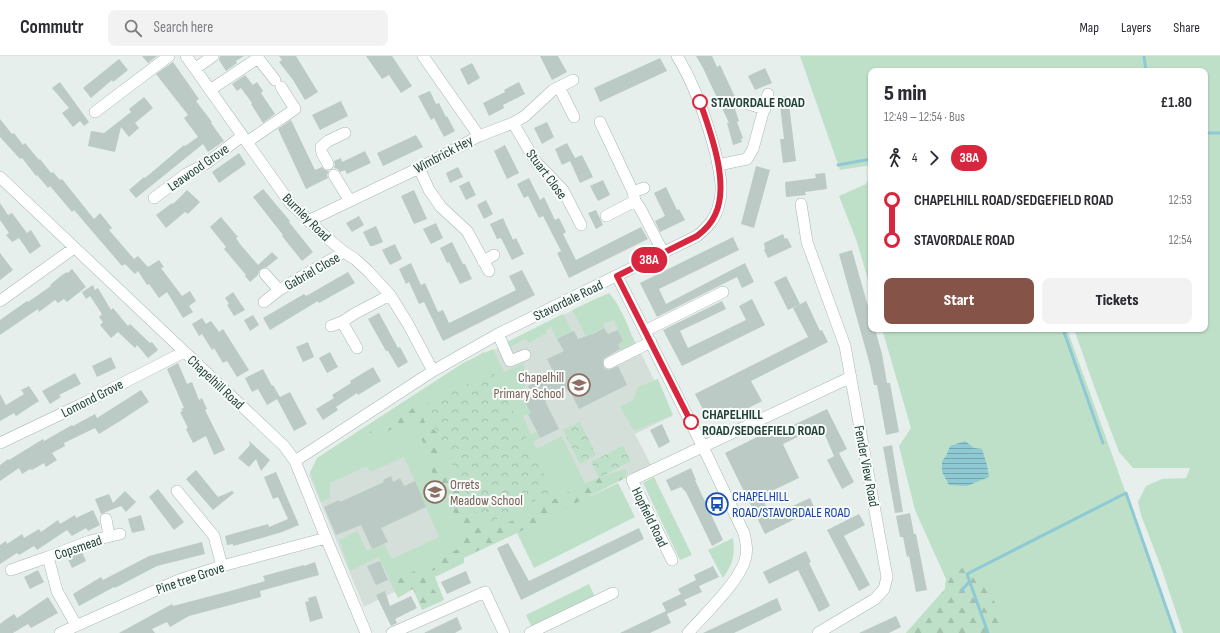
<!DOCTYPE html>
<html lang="en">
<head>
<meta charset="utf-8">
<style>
  body { margin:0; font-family:"Sofia Sans Condensed",sans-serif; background:#f2f2f3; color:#2b2b33; height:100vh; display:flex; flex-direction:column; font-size:15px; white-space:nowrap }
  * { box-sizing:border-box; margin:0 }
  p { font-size:13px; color:#7c7c81 }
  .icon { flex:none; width:22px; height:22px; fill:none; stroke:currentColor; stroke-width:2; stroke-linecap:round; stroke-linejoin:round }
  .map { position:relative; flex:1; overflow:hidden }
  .drawer { position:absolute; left:868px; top:12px; width:340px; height:264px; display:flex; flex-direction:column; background:#fff; border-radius:8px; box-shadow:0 1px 3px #0004 }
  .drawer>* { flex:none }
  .badge { padding:0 8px; border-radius:13px; font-size:14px; line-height:26px }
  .map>.badge { position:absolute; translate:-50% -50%; box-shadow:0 0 0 2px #fff }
  .legs { display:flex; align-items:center; gap:6px; height:44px; padding:0 16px; font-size:13px }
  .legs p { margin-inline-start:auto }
  .head { display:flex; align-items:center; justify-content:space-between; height:68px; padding:0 16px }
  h1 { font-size:22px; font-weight:800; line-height:30px }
  .action { display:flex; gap:8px; margin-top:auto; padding:8px 16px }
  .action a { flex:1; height:46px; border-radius:8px; background:#855347; color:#fff; font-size:16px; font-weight:800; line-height:46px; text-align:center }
  .action a+a { background:#f2f2f3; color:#2b2b33 }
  ul { padding:0 16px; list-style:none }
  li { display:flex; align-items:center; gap:14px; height:40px; font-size:15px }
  li i { display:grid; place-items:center; width:6px; height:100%; margin:0 5px; background:currentColor }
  li i::after { content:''; width:10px; height:10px; margin:-5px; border:3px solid; border-radius:50%; background:#fff }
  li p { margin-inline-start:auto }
  li:first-child i { background:linear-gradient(#0000 50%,currentColor 0) }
  li:last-child i { background:linear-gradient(currentColor 50%,#0000 0) }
  header { display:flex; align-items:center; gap:24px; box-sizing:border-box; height:56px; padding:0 20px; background:#fff; border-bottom:1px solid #e1e1e2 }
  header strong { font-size:19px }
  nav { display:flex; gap:22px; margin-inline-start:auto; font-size:14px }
  .search { width:280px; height:36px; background:#f2f2f3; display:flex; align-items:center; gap:10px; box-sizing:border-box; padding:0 14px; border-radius:8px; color:#7c7c81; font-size:15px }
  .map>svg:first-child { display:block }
</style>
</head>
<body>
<header>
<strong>Commutr</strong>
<div class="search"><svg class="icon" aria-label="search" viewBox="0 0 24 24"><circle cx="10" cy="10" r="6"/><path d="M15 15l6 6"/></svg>Search here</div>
<nav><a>Map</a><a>Layers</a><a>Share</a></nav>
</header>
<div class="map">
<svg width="1220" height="577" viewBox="0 0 1220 577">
  <defs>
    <pattern id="forest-firs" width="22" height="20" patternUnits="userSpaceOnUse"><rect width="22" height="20" fill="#bfe0c8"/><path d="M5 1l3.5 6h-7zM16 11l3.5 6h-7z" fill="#a4c1ad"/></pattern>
    <pattern id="park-crowns" width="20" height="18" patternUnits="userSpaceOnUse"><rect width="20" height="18" fill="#bfe0c8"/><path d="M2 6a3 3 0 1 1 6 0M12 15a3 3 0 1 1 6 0" fill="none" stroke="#a4c1ad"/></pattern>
    <pattern id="water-rules" width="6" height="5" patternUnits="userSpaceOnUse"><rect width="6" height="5" fill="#8ec9d4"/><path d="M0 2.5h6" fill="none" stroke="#74a5ad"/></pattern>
  </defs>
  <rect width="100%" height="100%" fill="#e6efeb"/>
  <path fill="#d4dfda" d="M599,241L615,245L672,360L635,378L651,409L562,454L561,452L364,551L309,419L317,406L484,295L486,298Z"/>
  <path fill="#bfe0c8" d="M800,0H1220V577H1183L1161,511L1141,459L1138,446L1146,430L1162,423L1186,422L1190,412H1133L1119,396L1095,333L1074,273H1205V15H871V109L840,114Z
    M871,119V234L857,186L839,140L866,128Z
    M609,237C622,252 629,272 636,291L622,297L618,288L623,285L614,264L603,268L604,272L586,280L572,254Z
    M563,258L572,276L557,283L551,271L546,274L547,277L528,287L526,283L510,291L507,286Z
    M882,273H1067L1176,577H906L945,533L946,523L915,454L899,390L911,372Z
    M493,293L504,316L524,307L525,331L520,334L531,357L523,360L531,378L537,376L540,382L533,386L537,393L562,380L591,440L618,427L635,461L534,512L517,477L464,502V507L435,521L444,544L422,554L413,533L398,542L379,501L350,515L339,484L357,475L367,495L384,488L392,503L439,481L404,401L370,416L367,410L330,427V442L321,446L310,416L317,402L463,307Z
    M658,323L673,359L634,375L620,351L633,344L638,331Z
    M654,421L692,499L680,504L643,427Z
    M733,482C735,500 733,508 723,522L708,494Z
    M589,528L595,541L532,571L526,559Z"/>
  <path fill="url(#forest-firs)" d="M417,349H423L426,355L422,359L425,367L437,376L443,390L439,399L450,423L457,417L486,478L590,425L625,413L627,417L625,422L517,477L423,519L442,545L432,549H420L413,533L396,538L391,527L462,491L456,460L437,427L429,409L424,388L413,369L396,374H389L382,381L373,383L369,379L371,373L404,359Z
    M968,508L1003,558L996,573L997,577H906L945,533L946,523Z"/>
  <path fill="url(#park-crowns)" d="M493,315L553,436L483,470L423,349Z
    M580,366L596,399L580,408L563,374Z
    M623,390L631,405L599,422L591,406Z"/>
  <path fill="url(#water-rules)" d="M965,385L974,392L982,393L987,409L989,421L967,430L949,429L942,416V405L946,400L950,390Z"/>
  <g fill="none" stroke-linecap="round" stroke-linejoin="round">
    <path stroke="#8ec9d4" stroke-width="3" d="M1144,0L1146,15
      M1205,77H1220
      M838,109L871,103
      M1063,273L1103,387
      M961,535L969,526
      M988,577L967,518L1126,437L1175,577"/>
  </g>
  <path fill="#bbcac4" d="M142,0H157L148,7Z
    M220,0H244L236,5L237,7L226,15L219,4Z
    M279,0H296L318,36L305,44L293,24L279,6L282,4Z
    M366,0H392L412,30L401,37L389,19L382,23Z
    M540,0H558L567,16L552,24Z
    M696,0H712L717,11L720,9L736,43L723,48L733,47L739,65L737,66L743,82L741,83L742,86L733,89L727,67H729L703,12Z
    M660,2L667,15L600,46L594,32Z
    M119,3L128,14L113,26L112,24L91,42L83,32Z
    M173,6L199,43L196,45L212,66L211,67L224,85L208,96L203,88L136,142L129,134L144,121L145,122L184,89L185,90L198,81L184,62L188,59L156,18Z
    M472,7L480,22L468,29L460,13Z
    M765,12L772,27L755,34L748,20Z
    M245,19L253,29L257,26L263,35L261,37L275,58L263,67L251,48L252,47L241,32L237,35L232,28Z
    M60,26L89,66L84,70L80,65L73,71L62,57L69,52L52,32Z
    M519,26L525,38L503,49L504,52L489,60L483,47L505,36L504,34Z
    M430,35L436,48L439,47L446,61L447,60L455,75L444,81L434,62L431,64L418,40Z
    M788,40L796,105L783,107L780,83H784L779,41Z
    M144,41L153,52L135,67L139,72L129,81L121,71L115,96L88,90L91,75L104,77L131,56L129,53Z
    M341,45L348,60L320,74L312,59Z
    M0,63L12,78L14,77L23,89L25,87L39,104L40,103L51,117L53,116L60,124L62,123L94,163L100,157L112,172L109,174L134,203L138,200L148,211L159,204L164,211L161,212L182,240L190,235L196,245L189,250L193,256L183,262L167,236L159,242L149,228L147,229L138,215L135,218L125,208L122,210L74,154L72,156L50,130L48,132L37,119L36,120L22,102L20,103L0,81Z
    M291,64L315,114L322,111L325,114L329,115L327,119L328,122L306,133L278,73Z
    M547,66L554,81L542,88L534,72Z
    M416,79L423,91L383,110L377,97Z
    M567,87L575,102L582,99L593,121L580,127L570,105L562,109L555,93Z
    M505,89L519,117L507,123L494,95Z
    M365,95L371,107L347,118L345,114L340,116L338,113L334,112L335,109L334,105L341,102L342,106Z
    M239,97L246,108L219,127L212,116Z
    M756,110L770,114L754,172L741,168Z
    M458,111L463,121L450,127L446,117Z
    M825,117L827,133L805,136L806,139L786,141L785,126L816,122L815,118Z
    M529,122L540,144L544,141L555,164L559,162L566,176L563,178L576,204L641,171L648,183L569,222L557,197L561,195L543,160L539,162L528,140L524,142L517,128Z
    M603,124L610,139L598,145L590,130Z
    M469,125L476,139L466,144L459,130Z
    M666,131L677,154L679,153L685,164L660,176L655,165L665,160L654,137Z
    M263,133L290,165L289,166L313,196L302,205L282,180L283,179L253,141Z
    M187,134L200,146L188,158L185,156L166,172L156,159L172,147L173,148Z
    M414,134L427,163L414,168L401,140Z
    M486,144L493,158L484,163L477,149Z
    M0,147L8,159L12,157L27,177L31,174L41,190L30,198L19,182L12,186L6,179L9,177L0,164Z
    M596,154L603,169L596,173L588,157Z
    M359,160L364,169L352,176L346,167Z
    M221,161L238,181L236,182L240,188L258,209L272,196L278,202L267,211L261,213L259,215L258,219L250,226L245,220L246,219L224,193L226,191L210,171Z
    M503,162L513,184L516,182L524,198L512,204L501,182L497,183L490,168Z
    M436,167L443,182L431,188L423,173Z
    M376,170L383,186L373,190H370L363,176Z
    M783,178L785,183L787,182L792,191L768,202L764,194L765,193L764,187Z
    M733,181L739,194L659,233L666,248L745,207L754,226L742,232L737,221L657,261L640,227Z
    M452,186L463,208H465L472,223L460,228L449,206L447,207L440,192Z
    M395,188L402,203L390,209L382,194Z
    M852,194L871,261V273H875L882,298L887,327H890L899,376L886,379L877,329H874L870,309L839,198Z
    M0,197L13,214L0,224Z
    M411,207L421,229L425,227L438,256L443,254L449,267L516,234L509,220L522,214L535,239L443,285L424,246L419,248L409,226L406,228L399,213Z
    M72,213L86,231L67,246L64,243L58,247L55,244L39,256L38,253L0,279V264L27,245L28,246L51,230L50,229L62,219L67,216L68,217Z
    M348,216L355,227L319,247L318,245L270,274L263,262L304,238L306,240Z
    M786,220L800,248L788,254L774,226Z
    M93,229L95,234L98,232L111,254L113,252L128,270L130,268L150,287L152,286L158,294L148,302L137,289L135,292L118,276L111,282L100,269L103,266L99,261L102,258L90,240L86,243L82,236Z
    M233,236L245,254L234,260L227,249L229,248L225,242Z
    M752,243L765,269L682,310L663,274L722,245L726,253L680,275L688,292L746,264L739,250Z
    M806,245L820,275L822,274L828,286L751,325L762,345L735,359L731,351L708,363L695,338L808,281L793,252Z
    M379,257L398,292L400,291L408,306L398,312L388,295H386L368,263Z
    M253,259L259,269L250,275L244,264Z
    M202,262L206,268L211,265L219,276L223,273L249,314L237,321L227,305L223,307L214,292L212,294L202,278L199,280L192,268Z
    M604,272L608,278L618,274L623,285L618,288L620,293L603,303V310L605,313L609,314L618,310L627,329L579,353L569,333L545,345L559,373L540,382L528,358L531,357L525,345L533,340L528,330L554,317L547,303L564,295L557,283L574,275L578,283L595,277Z
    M308,286L314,301L303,306L296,291Z
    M330,296L338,311L327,317L319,302Z
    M111,301L116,312L97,321L92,310Z
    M178,307L187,328L192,326L199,344L202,342L207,353L205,354L225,394L214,399L206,380L193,387L186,373L188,372L180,356L183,355L181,353L184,352L167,313Z
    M373,311L381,325L358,339L357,337L336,351L338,354L323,364L316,353L334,342L332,339L351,327L350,325Z
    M263,313L272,330L273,329L280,341L290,336L307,368L294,375L277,343L267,349L258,333L252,336L245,322Z
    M75,317L81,328L59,339L61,341L50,348L42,335Z
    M29,330L39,345L16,360L14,357L0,365V338L6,349L24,338L21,334Z
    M141,334L149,346L120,365L99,378L95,372L64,387L65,390L52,397L57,404L46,411L44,407L32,414L30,413L22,418L19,412L0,425V409L8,403L9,404L43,383L44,385L72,369L73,370L95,358L97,362Z
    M827,353L847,393L839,397L854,426L842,433L827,404L836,399L834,400L821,370L783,388L799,422L761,440L771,460L810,442L815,453L765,478L725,397L775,372L777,377Z
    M662,368L670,386L659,392L650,374Z
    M249,385L270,404L261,415L256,403L249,411L238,402L250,389Z
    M892,389L903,456L895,457L883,391Z
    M691,412L696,424H695L723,484L712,490L686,436L681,431L671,435L666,424Z
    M196,414L218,441L232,435L234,437L213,454L186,423Z
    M276,416L299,469L282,476L251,485L233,490V488L227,489L225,480L268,468L269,471L288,463L278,441L273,443L264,421Z
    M391,420L393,426L400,422L404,430L415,425L426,451L381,472L388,486L372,493L361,469L336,479L324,451L339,444L340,446L384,426L383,424Z
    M158,433L184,466L174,474L149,441Z
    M125,435L136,446L126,456L121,450L101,458L95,443L109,438L113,447Z
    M93,454L100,469L88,475L86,472L72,480L67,474L37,494L34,490L19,499L17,497L0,508V489L6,485L7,488L22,478L24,482L39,473L41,476L58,464L60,468L75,459L76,462Z
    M910,457L914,478H916L927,534L916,536L909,500L907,501L903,481H900L896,460Z
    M859,458L865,469L844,480L870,529L859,535L827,474Z
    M141,459L145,474L132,477L128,463Z
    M639,472L644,483L521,544L497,492L508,487L529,525Z
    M202,486L205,498L157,510L115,532L114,531L79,550L73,538L101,521L103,524L149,500Z
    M806,495L811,506L809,507L830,550L819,556L798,514L769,528L763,516Z
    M82,496L86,505L72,512L67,501Z
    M380,505L388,524L376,529L367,510Z
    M315,506L319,519L260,535L261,541L189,560L170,571L167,566L152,573L155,577H119L172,548L173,550L234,534L265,525L263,520L304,509V510Z
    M713,510L719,521L699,530L702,536L684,544L687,549L667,558L671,567L650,577H620L666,555L662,547L681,538L678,533L696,524L694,519Z
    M38,514L44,526L30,533L24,521Z
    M466,515L471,527L447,538L441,526Z
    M385,535L390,550L411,540L417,552L395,563L397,567L391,570L376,539Z
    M316,540L323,562L310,566L305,546L309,545L308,542Z
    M48,541L58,557L31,572L28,568L13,577H0V568L5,564L14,558L17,562Z
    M777,542L782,554L734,577H703Z
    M896,560L901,571L889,577H859Z
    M457,561L462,573L455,577H424Z"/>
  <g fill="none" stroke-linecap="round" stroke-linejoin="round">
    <g stroke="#a8b8b2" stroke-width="12">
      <path id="minor" d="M186,0L290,147L326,181L344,196L355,203L368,215L390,239L408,268L433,315
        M423,0L479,80
        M196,12L213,0
        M559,31L574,61
        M210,34L258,2L275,24
        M748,48L765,53
        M95,56L169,0
        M600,66L633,136L635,145L640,152L663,196
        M513,67L536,106L563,134L581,169
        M247,86L295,53L281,31
        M328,108L322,97L321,91L328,85L345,77
        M718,109L747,103L753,93L768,38
        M419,112L429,134L441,151L467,175L489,215
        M334,119L350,145
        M0,121L284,390L295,405L326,482L366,577
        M633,136L644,132
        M154,142L186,118L207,107L242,80
        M801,148L807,186L845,290L887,521L884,533L875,543L818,577
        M606,160L635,145
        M308,165L419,112L479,80L513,67L525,60L553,34L573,24
        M483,205L494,199
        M265,218L279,234L344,196
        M617,220L703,391L744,477C746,486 748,495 745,504C739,526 704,559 688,577
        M0,245L74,192
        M264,246L279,234
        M342,266L357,292
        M331,270L342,266L354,258L390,239
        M645,275L723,236
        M498,278L510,305L525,299
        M609,307L651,286
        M0,387L80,349L184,296
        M295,405L433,315L498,278L697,180C708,171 716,162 719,148C724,132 719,115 716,99C707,64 696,31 677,0
        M177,435L214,480L222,510
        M106,463L109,480
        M672,504L632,424L851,321
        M11,514L48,501
        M76,569L57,535L48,501L90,485L120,478
        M60,577L179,524L222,510L326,482
        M392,577L485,536L504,577
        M530,577L613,537"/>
    </g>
    <use href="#minor" stroke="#fff" stroke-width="11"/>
  </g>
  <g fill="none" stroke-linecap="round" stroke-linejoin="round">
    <g stroke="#fff" stroke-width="9">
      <path id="line-1" d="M691,366L617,220L697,180C705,174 711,168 715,159C730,129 711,77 700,46"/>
    </g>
    <use href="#line-1" stroke="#d7263d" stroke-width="6"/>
  </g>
  <defs>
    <g id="school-ring" transform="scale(1.15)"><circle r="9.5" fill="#f7fbf9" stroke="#8d6e63" stroke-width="1.5"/><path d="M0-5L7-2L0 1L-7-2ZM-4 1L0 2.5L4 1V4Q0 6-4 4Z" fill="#8d6e63"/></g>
    <g id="bus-ring" transform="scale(1.15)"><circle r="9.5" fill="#f7fbf9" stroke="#1a4fb4" stroke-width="1.5"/><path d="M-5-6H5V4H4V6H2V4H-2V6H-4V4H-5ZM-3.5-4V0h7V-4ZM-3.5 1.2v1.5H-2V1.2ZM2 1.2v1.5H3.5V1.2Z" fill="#1a4fb4"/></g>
  </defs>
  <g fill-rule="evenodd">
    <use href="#school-ring" x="579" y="329"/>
    <use href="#school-ring" x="435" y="436"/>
    <use href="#bus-ring" x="717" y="448"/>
  </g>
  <g fill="#fff" stroke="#d7263d" stroke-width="2">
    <circle cx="700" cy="46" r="7"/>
    <circle cx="691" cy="366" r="7"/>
  </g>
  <g text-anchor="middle" stroke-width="4" stroke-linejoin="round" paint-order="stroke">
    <g font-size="14" font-weight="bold" fill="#24423a" stroke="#f7fbf9" text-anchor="start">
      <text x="711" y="51">STAVORDALE ROAD</text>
      <text x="702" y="363">CHAPELHILL<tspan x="702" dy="16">ROAD/SEDGEFIELD ROAD</tspan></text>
    </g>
    <g font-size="14" fill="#24423a" stroke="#f7fbf9">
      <text transform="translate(443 98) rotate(-28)" y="5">Wimbrick Hey</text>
      <text transform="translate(198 111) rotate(-35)" y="5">Leawood Grove</text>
      <text transform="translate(547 118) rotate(53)" y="5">Stuart Close</text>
      <text transform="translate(307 161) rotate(45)" y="5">Burnley Road</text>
      <text transform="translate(312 215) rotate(-30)" y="5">Gabriel Close</text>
      <text transform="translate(568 244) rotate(-26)" y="5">Stavordale Road</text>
      <text transform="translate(216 326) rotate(43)" y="5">Chapelhill Road</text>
      <text transform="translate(92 342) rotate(-27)" y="5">Lomond Grove</text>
      <text transform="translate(867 410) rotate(79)" y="5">Fender View Road</text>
      <text transform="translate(650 461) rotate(64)" y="5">Hopfield Road</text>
      <text transform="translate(78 491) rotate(-19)" y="5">Copsmead</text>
      <text transform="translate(190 522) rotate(-19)" y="5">Pine tree Grove</text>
    </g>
    <g font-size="14" fill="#785e54" stroke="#f7fbf9" text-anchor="end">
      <text x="564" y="326">Chapelhill<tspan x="564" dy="16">Primary School</tspan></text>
      <text x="450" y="433" text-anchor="start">Orrets<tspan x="450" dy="16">Meadow School</tspan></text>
    </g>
    <g font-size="14" fill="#164399" stroke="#f7fbf9" text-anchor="start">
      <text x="732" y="445">CHAPELHILL<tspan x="732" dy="16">ROAD/STAVORDALE ROAD</tspan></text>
    </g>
  </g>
</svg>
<b class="badge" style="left:649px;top:204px;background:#d7263d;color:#fff">38A</b>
<section class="drawer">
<div class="head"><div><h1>5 min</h1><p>12:49 – 12:54 · Bus</p></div><b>£1.80</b></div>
<div class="legs"><svg class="icon" aria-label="walk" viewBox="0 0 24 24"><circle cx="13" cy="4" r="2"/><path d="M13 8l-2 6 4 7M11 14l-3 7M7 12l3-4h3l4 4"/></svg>4<svg class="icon" aria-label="forward" viewBox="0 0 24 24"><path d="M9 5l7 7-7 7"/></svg><b class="badge" style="background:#d7263d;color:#fff">38A</b></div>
<ul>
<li><i style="color:#d7263d"></i><b>CHAPELHILL ROAD/SEDGEFIELD ROAD</b><p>12:53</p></li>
<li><i style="color:#d7263d"></i><b>STAVORDALE ROAD</b><p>12:54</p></li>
</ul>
<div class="action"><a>Start</a><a>Tickets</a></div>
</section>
</div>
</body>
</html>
